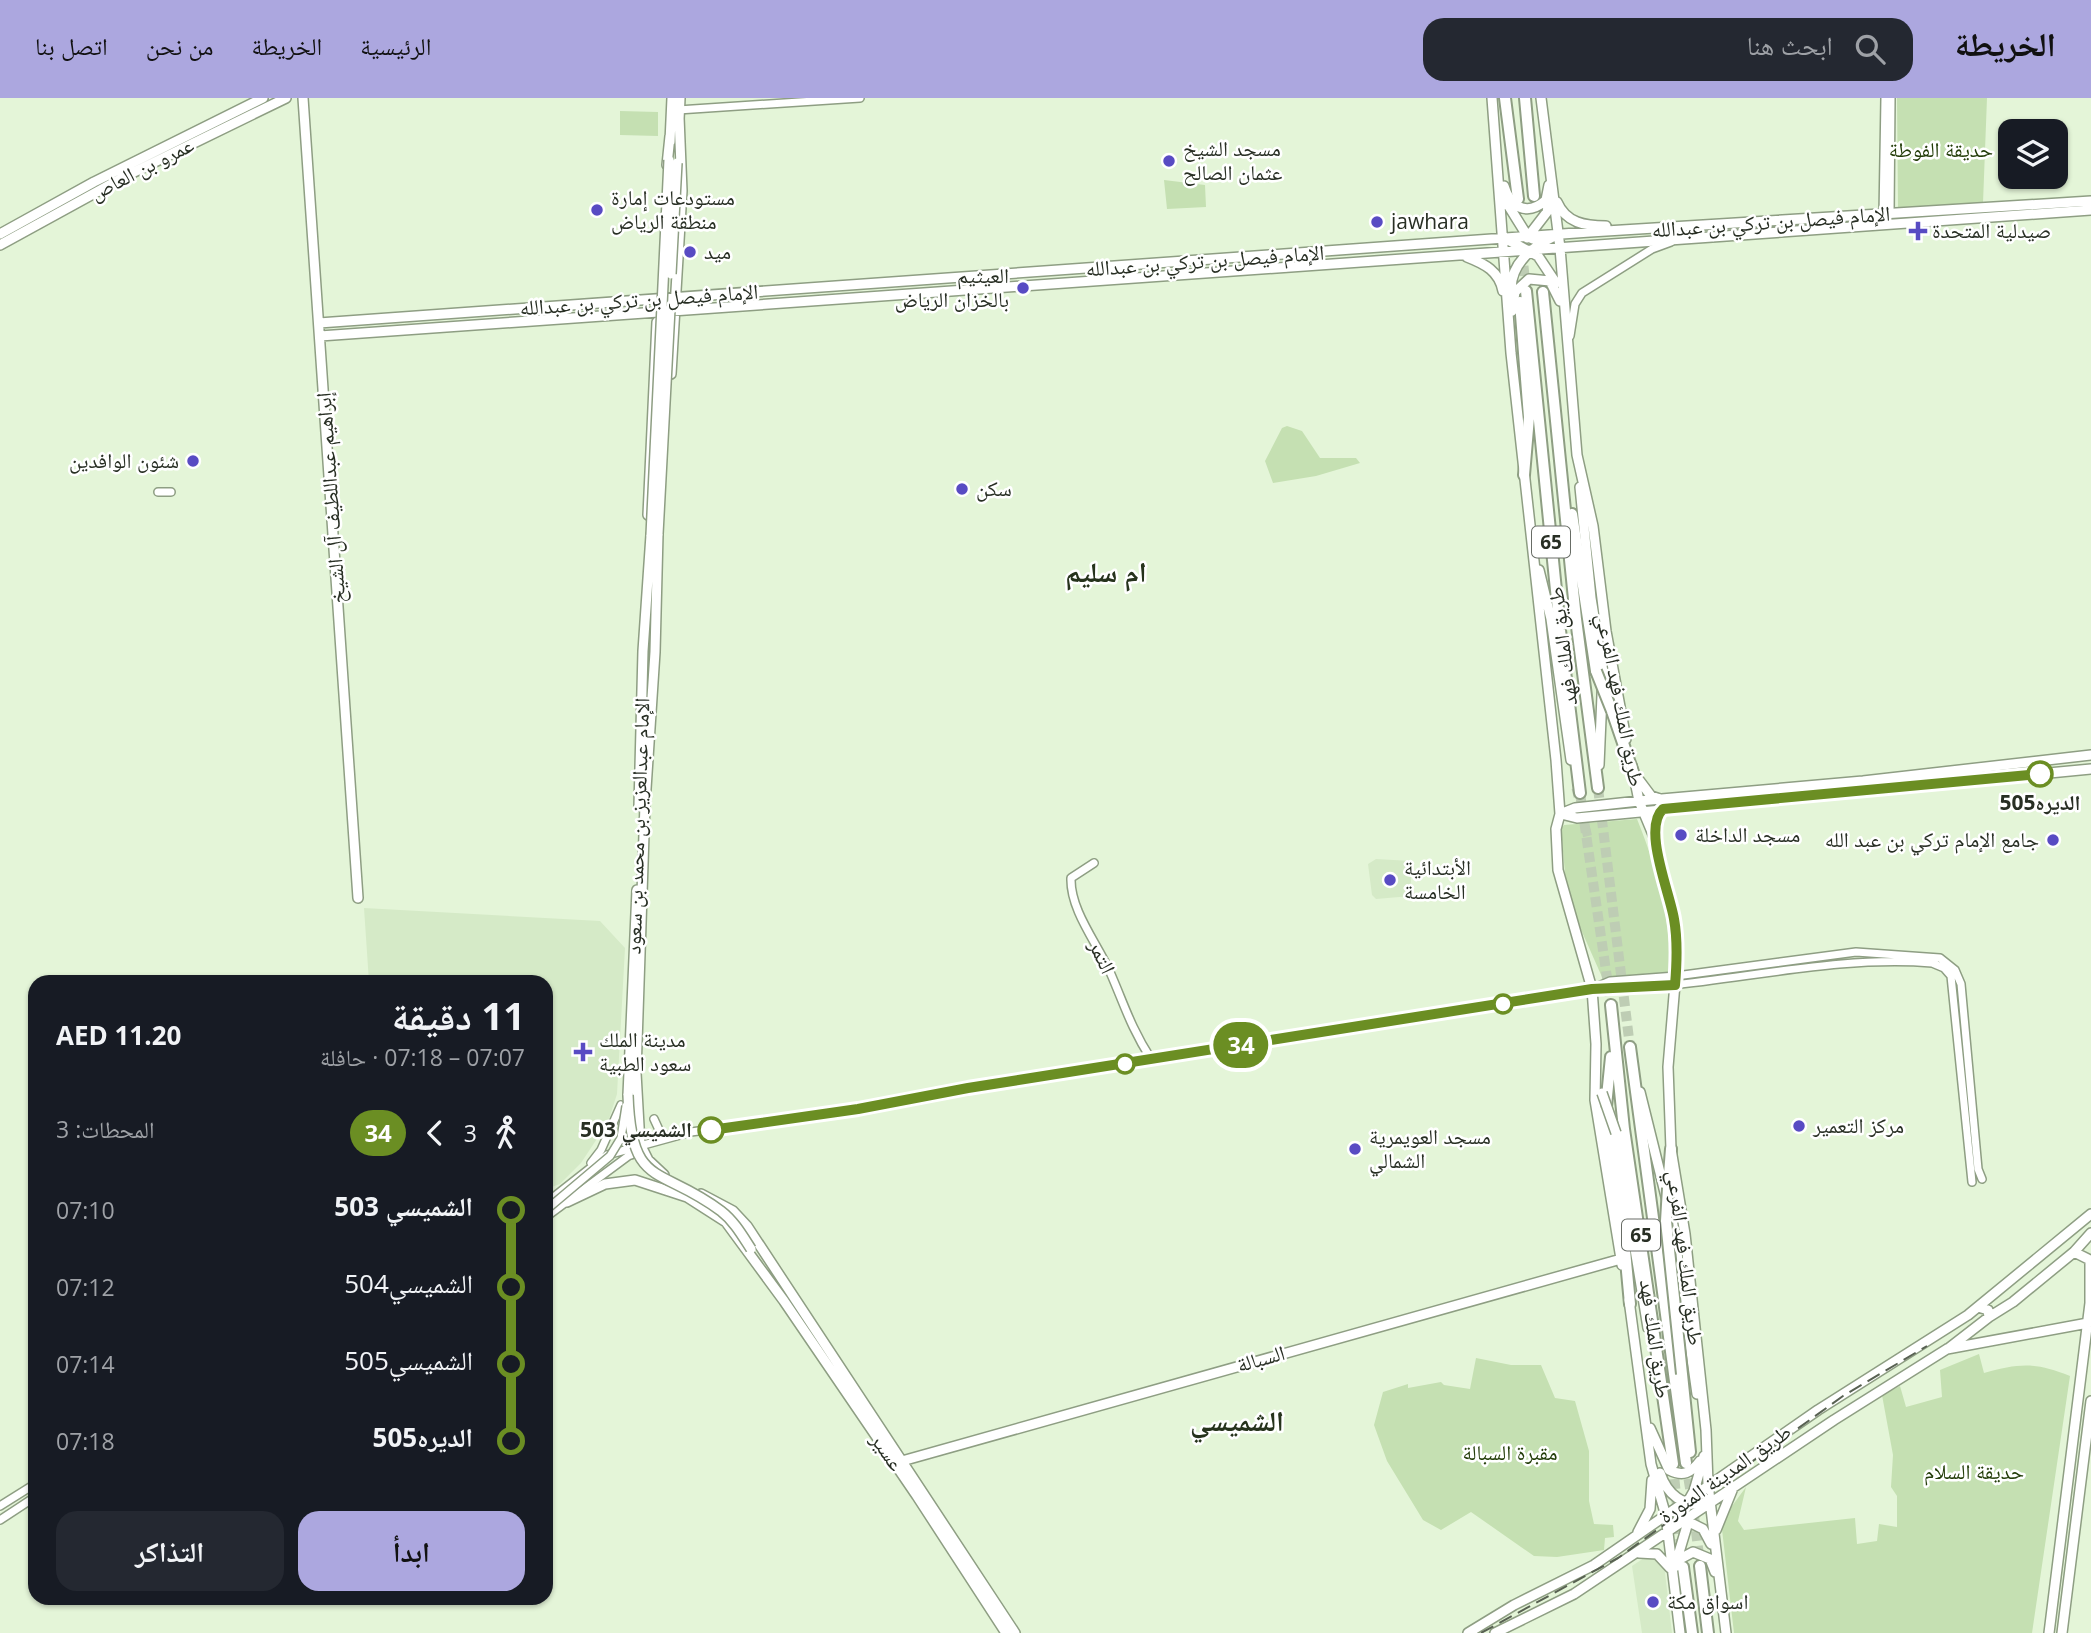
<!DOCTYPE html>
<html lang="ar">
<head>
<meta charset="utf-8">
<style>
  body { margin:0; font-family:"Open Sans","Noto Naskh Arabic",sans-serif; background:#242831; color:#f1f3f6; direction:rtl; height:100vh; display:flex; flex-direction:column; font-size:26px; white-space:nowrap }
  * { box-sizing:border-box; margin:0 }
  p { font-size:23px; color:#9ea1a6 }
  .icon { flex:none; width:38px; height:38px; fill:none; stroke:currentColor; stroke-width:2; stroke-linecap:round; stroke-linejoin:round }
  .map { position:relative; flex:1; overflow:hidden; direction:ltr }
  .panel { position:absolute; left:28px; top:877px; width:525px; height:630px; display:flex; flex-direction:column; background:#171b24; border-radius:21px; box-shadow:0 2px 5px #0004; direction:rtl }
  .panel>* { flex:none }
  .badge { padding:0 14px; border-radius:23px; font-size:24px; line-height:46px }
  .buttons { position:absolute; left:1998px; top:21px; display:grid; gap:14px }
  .buttons a { display:grid; place-items:center; width:70px; height:70px; border-radius:14px; background:#171b24; box-shadow:0 2px 5px #0004; font-size:35px }
  .map>.badge { position:absolute; translate:-50% -50%; box-shadow:0 0 0 4px #fff }
  .legs { display:flex; align-items:center; gap:10px; height:77px; padding:0 28px; font-size:23px }
  .legs p { margin-inline-start:auto }
  .summary { display:flex; align-items:center; justify-content:space-between; height:119px; padding:0 28px }
  h1 { font-size:38px; font-weight:700; line-height:52px }
  .action { display:flex; gap:14px; margin-top:auto; padding:14px 28px }
  .action a { flex:1; height:80px; border-radius:21px; background:#aca7df; color:#111; font-size:28px; font-weight:700; line-height:80px; text-align:center }
  .action a+a { background:#242831; color:#f1f3f6 }
  ul { padding:0 28px; list-style:none }
  li { display:flex; align-items:center; gap:24px; height:77px; font-size:26px }
  li i { display:grid; place-items:center; width:10px; height:100%; margin:0 9px; background:currentColor }
  li i::after { content:''; width:18px; height:18px; margin:-9px; border:5px solid; border-radius:50%; background:#171b24 }
  li p { margin-inline-start:auto }
  li:first-child i { background:linear-gradient(#0000 50%,currentColor 0) }
  li:last-child i { background:linear-gradient(currentColor 50%,#0000 0) }
  header { display:flex; align-items:center; gap:42px; box-sizing:border-box; height:98px; padding:0 35px; background:#aca7df; color:#111 }
  header strong { font-size:33px }
  nav { display:flex; gap:38px; margin-inline-start:auto; font-size:24px }
  .search { width:490px; height:63px; background:#242831; display:flex; align-items:center; gap:18px; box-sizing:border-box; padding:0 24px; border-radius:21px; color:#9ea1a6; font-size:26px }
  .map>svg:first-child { display:block }
</style>
</head>
<body>
<header>
<strong>الخريطة</strong>
<div class="search"><svg class="icon" aria-label="search" viewBox="0 0 24 24"><circle cx="10" cy="10" r="6"/><path d="M15 15l6 6"/></svg>ابحث هنا</div>
<nav><a>الرئيسية</a><a>الخريطة</a><a>من نحن</a><a>اتصل بنا</a></nav>
</header>
<div class="map">
<svg width="2091" height="1535" viewBox="0 0 2091 1535">
  <rect width="100%" height="100%" fill="#e4f5d8"/>
  <path fill="#d5eac7" d="M1376,761L1411,763V798L1376,801L1372,797L1368,766Z
    M364,810L600,823L625,850L617,996L608,1024L581,1065L560,1086L546,1091V884H369Z
    M1647,1458H1653L1664,1466L1672,1535H1642L1632,1468Z"/>
  <path fill="#c5e0b2" d="M1897,0H1987L1983,105L1898,110Z
    M620,13L658,14V38L620,37Z
    M1164,82L1205,87L1206,109L1167,111Z
    M1287,328L1302,333L1320,360H1356L1360,365L1316,378L1273,385L1265,363L1282,330Z
    M1637,721C1657,771 1671,820 1670,874L1602,879L1571,809L1566,786L1561,731L1564,727Z
    M1979,1256L1984,1275C2020,1265 2035,1264 2070,1278L2032,1535H1734L1721,1423L1746,1389L1738,1423L1744,1432L1855,1420L1857,1446L1877,1443L1879,1426L1897,1429V1398L1891,1389L1893,1357L1882,1297L1900,1288L1906,1309L1942,1299L1940,1272Z
    M1476,1260L1511,1267H1541L1555,1300L1575,1303L1589,1353V1403L1594,1426L1613,1427L1614,1439L1605,1440L1604,1452L1557,1459L1534,1458L1471,1414L1441,1432L1423,1422L1387,1363L1374,1327L1383,1294L1408,1286V1290L1441,1284L1444,1287L1470,1291Z"/>
  <g fill="none" stroke-linecap="round" stroke-linejoin="round">
    <path stroke="#becdb4" stroke-width="9" stroke-dasharray="9 4.5" stroke-linecap="butt" d="M1576,690L1588,740"/>
    <path stroke="#becdb4" stroke-width="10" stroke-dasharray="10 5" stroke-linecap="butt" d="M1522,153L1526,193
      M1598,690L1630,949
      M1580,695L1611,907
      M1673,1366L1681,1450
      M1686,1366L1692,1402
      M1694,1418L1700,1465"/>
    <g stroke="#8e9e83" stroke-width="10">
      <path id="minor" d="M678,12L860,0
        M1890,116L1891,0
        M1883,117L1885,0
        M1570,238L1575,206L1582,195L1652,151L1671,144
        M158,394H171
        M1094,765L1071,780C1070,812 1097,845 1110,874C1124,906 1131,930 1151,961
        M1594,890L1610,883L1676,878L1856,854L1940,860L1955,872L1961,886L1978,1071L1982,1081
        M654,1021L660,1034L668,1039
        M591,1065L601,1052L621,1007
        M546,1105L607,1057L691,1034L858,1011L968,991L1592,891C1706,893 1817,856 1932,865L1944,870L1951,878L1972,1084
        M546,1119L631,1056
        M0,1408L35,1386
        M0,1422L35,1399"/>
    </g>
    <g stroke="#8e9e83" stroke-width="12">
      <path id="major" d="M303,0L358,800
        M1492,0L1511,255L1556,662L1560,716L1556,731L1558,772L1592,891L1596,946L1595,1002L1622,1167
        M1541,0L1560,150L1577,357L1593,428L1606,533L1626,641
        M679,22L680,0
        M670,44L672,0
        M667,67L670,38
        M1504,88C1510,109 1527,119 1546,102L1549,87
        M1505,102L1528,139L1533,141
        M1557,104C1566,125 1585,128 1606,128
        M0,136L94,84L263,0
        M1527,140L1547,114L1550,98
        M1508,142L1538,158L1556,185
        M0,147L124,79L286,0
        M1467,159C1485,166 1499,173 1503,193
        M1511,190C1512,165 1532,149 1553,139
        M1512,213L1515,194L1529,181L1550,183L1560,203
        M319,225L1590,134L2091,103
        M320,238L2091,112
        M671,276L682,93L679,19
        M1580,389L1591,500L1603,574L1599,667
        M648,417L657,224
        M1539,472L1551,521L1571,662
        M1632,668L1639,703L1654,739L1674,820L1678,850L1668,969L1671,1051L1685,1136L1706,1332L1708,1386L1726,1535
        M1636,678L1651,698L1660,701
        M639,708L643,553L651,437
        M1560,716L1575,710L1639,703L1863,683L2091,657
        M1561,716L1577,720L2091,671
        M1654,738L1656,721L1663,711
        M1640,994L1673,1127L1697,1296
        M628,997L637,792
        M1616,1035L1648,1230
        M640,1046L648,1062L664,1077
        M631,1056L640,1046L636,975L645,706L655,554L658,436
        M701,1096L733,1113L747,1128L1015,1535
        M567,1104L605,1086L635,1082L687,1099L726,1124L784,1203L917,1398L1006,1535
        M1629,1202L1651,1366L1666,1418L1680,1535
        M1989,1219L2013,1204L2074,1154L2091,1135
        M1949,1250L1989,1219L1988,1212L1978,1209
        M1650,1330L1669,1372C1683,1379 1691,1375 1700,1363
        M902,1363L1621,1161
        M1660,1375C1667,1396 1683,1410 1706,1405
        M1685,1422L1703,1431L1711,1446
        M1676,1425L1694,1393L1704,1358
        M1716,1432L1733,1390
        M1638,1434L1650,1411L1652,1382
        M1639,1455L1657,1456L1670,1470
        M1675,1468L1689,1421
        M1677,1468L1680,1461L1693,1454L1710,1461L1715,1474
        M1468,1535L1514,1507L1594,1467L1818,1312L1968,1217L2091,1116
        M1495,1535L1574,1496L1834,1322L1947,1251L2088,1225
        M2049,1535L2090,1205V1162L2074,1154
        M2062,1535L2091,1303"/>
    </g>
    <g stroke="#8e9e83" stroke-width="14">
      <path id="highway" d="M1505,0L1518,101
        M1525,0L1534,98
        M1526,193L1560,532L1580,695
        M1543,194L1576,521L1598,690
        M1520,204L1529,319L1524,377
        M1572,416L1596,573
        M1612,613L1633,674
        M1611,907L1624,1031L1673,1366
        M1630,949L1686,1365
        M1611,959L1605,1018L1621,1109L1630,1206
        M1668,1090L1671,1051
        M1682,1276L1690,1354
        M1700,1468L1708,1535
        M1683,1469L1692,1535"/>
    </g>
    <use href="#minor" stroke="#fff" stroke-width="7"/>
    <use href="#major" stroke="#fff" stroke-width="9"/>
    <use href="#highway" stroke="#fff" stroke-width="10"/>
    <path stroke="#586152" stroke-width="2" stroke-dasharray="14 7" stroke-linecap="butt" d="M1481,1535L1618,1460L1843,1298L1927,1248"/>
    <g stroke="#8e9e83" stroke-width="10" stroke-linecap="butt">
      <path id="minor-bridge" d="M546,1112L610,1058L621,1040L626,1008"/>
    </g>
    <g stroke="#8e9e83" stroke-width="12" stroke-linecap="butt">
      <path id="major-bridge" d="M671,176L677,65
        M658,436L670,211
        M651,437L669,62
        M1602,995L1616,1035
        M628,997C631,1092 660,1067 721,1113C734,1123 742,1137 751,1151"/>
    </g>
    <g stroke="#8e9e83" stroke-width="14" stroke-linecap="butt">
      <path id="highway-bridge" d="M1596,573L1612,613
        M1668,1090L1666,1123L1682,1276"/>
    </g>
    <use href="#minor-bridge" stroke="#fff" stroke-width="7"/>
    <use href="#major-bridge" stroke="#fff" stroke-width="9"/>
    <use href="#highway-bridge" stroke="#fff" stroke-width="10"/>
  </g>
  <g fill="none" stroke-linecap="round" stroke-linejoin="round">
    <g stroke="#fff" stroke-width="16">
      <path id="line-1" d="M711,1032L858,1011L968,990L1592,891L1675,887C1677,864 1678,843 1674,821C1670,795 1642,730 1663,711L2040,676"/>
    </g>
    <use href="#line-1" stroke="#6b8e23" stroke-width="10"/>
  </g>
  <g fill="#584bc3" stroke="#fff" stroke-width="2.5">
    <circle cx="1169" cy="63" r="7"/>
    <circle cx="597" cy="112" r="7"/>
    <circle cx="1377" cy="124" r="7"/>
    <path d="M1914.5 122.5h7v7h7v7h-7v7h-7v-7h-7v-7h7z"/>
    <circle cx="690" cy="154" r="7"/>
    <circle cx="1023" cy="190" r="7"/>
    <circle cx="193" cy="363" r="7"/>
    <circle cx="962" cy="391" r="7"/>
    <circle cx="1681" cy="737" r="7"/>
    <circle cx="2053" cy="742" r="7"/>
    <circle cx="1390" cy="782" r="7"/>
    <path d="M579.5 943.5h7v7h7v7h-7v7h-7v-7h-7v-7h7z"/>
    <circle cx="1799" cy="1028" r="7"/>
    <circle cx="1355" cy="1051" r="7"/>
    <circle cx="1653" cy="1504" r="7"/>
  </g>
  <g fill="#fff" stroke="#6b8e23" stroke-width="3.5">
    <circle cx="2040" cy="676" r="12"/>
    <circle cx="1503" cy="906" r="9"/>
    <circle cx="1125" cy="966" r="9"/>
    <circle cx="711" cy="1032" r="12"/>
  </g>
  <g text-anchor="middle" stroke-width="5" stroke-linejoin="round" paint-order="stroke">
    <g fill="#fff" stroke="#686d66" stroke-width="2">
      <rect x="1532" y="428.5" width="38" height="31" rx="5"/>
      <rect x="1622" y="1121.5" width="38" height="31" rx="5"/>
    </g>
    <g font-size="19" font-weight="bold" fill="#282f24">
      <text x="1551" y="451">65</text>
      <text x="1641" y="1144">65</text>
    </g>
    <g font-size="21" fill="#282f24" stroke="#fff" text-anchor="start">
      <text x="1183" y="58">مسجد الشيخ<tspan x="1183" dy="24">عثمان الصالح</tspan></text>
      <text x="611" y="107">مستودعات إمارة<tspan x="611" dy="24">منطقة الرياض</tspan></text>
      <text x="1391" y="131">jawhara</text>
      <text x="1932" y="140">صيدلية المتحدة</text>
      <text x="704" y="161">ميد</text>
      <text x="1009" y="185" text-anchor="end">العيثيم<tspan x="1009" dy="24">بالخزان الرياض</tspan></text>
      <text x="179" y="370" text-anchor="end">شئون الوافدين</text>
      <text x="976" y="398">سكن</text>
      <text x="1695" y="744">مسجد الداخلة</text>
      <text x="2039" y="749" text-anchor="end">جامع الإمام تركي بن عبد الله</text>
      <text x="1404" y="777">الأبتدائية<tspan x="1404" dy="24">الخامسة</tspan></text>
      <text x="599" y="949">مدينة الملك<tspan x="599" dy="24">سعود الطبية</tspan></text>
      <text x="1813" y="1035">مركز التعمير</text>
      <text x="1369" y="1046">مسجد العويمرية<tspan x="1369" dy="24">الشمالي</tspan></text>
      <text x="1667" y="1511">اسواق مكة</text>
    </g>
    <g font-size="21" fill="#233d09" stroke="#fff">
      <text x="1941" y="59">حديقة الفوطة</text>
      <text x="1510" y="1362">مقبرة السبالة</text>
      <text x="1974" y="1381">حديقة السلام</text>
    </g>
    <g font-size="21" fill="#282f24" stroke="#fff">
      <text transform="translate(142 71) rotate(-27)" y="7">عمرو بن العاص</text>
      <text transform="translate(1771 124) rotate(-4)" y="7">الإمام فيصل بن تركي بن عبدالله</text>
      <text transform="translate(1205 163) rotate(-4)" y="7">الإمام فيصل بن تركي بن عبدالله</text>
      <text transform="translate(639 202) rotate(-4)" y="7">الإمام فيصل بن تركي بن عبدالله</text>
      <text transform="translate(331 400) rotate(-94)" y="7">إبراهيم عبداللطيف آل الشيخ</text>
      <text transform="translate(1563 548) rotate(-97)" y="7">طريق الملك فهد</text>
      <text transform="translate(1620 602) rotate(79)" y="7">طريق الملك فهد الفرعي</text>
      <text transform="translate(638 728) rotate(-88)" y="7">الإمام عبدالعزيز بن محمد بن سعود</text>
      <text transform="translate(1102 859) rotate(65)" y="7">التمر</text>
      <text transform="translate(1685 1160) rotate(83)" y="7">طريق الملك فهد الفرعي</text>
      <text transform="translate(1655 1241) rotate(82)" y="7">طريق الملك فهد</text>
      <text transform="translate(1261 1261) rotate(-16)" y="7">السبالة</text>
      <text transform="translate(887 1354) rotate(55)" y="7">عسير</text>
      <text transform="translate(1725 1376) rotate(-35)" y="7">طريق المدينة المنورة</text>
    </g>
    <g font-size="21" font-weight="bold" fill="#282f24" stroke="#fff">
      <text x="2040" y="712">الديره505</text>
      <text x="692" y="1039" text-anchor="end">الشميسي 503</text>
    </g>
    <g font-size="28" font-weight="bold" fill="#26331c" stroke="#fff">
      <text x="1106" y="484">ام سليم</text>
      <text x="1237" y="1333">الشميسي</text>
    </g>
  </g>
</svg>
<div class="buttons">
<a><svg class="icon" aria-label="layers" viewBox="0 0 24 24"><path d="M12 4l9 5-9 5-9-5zM3 14l9 5 9-5"/></svg></a>
</div>
<b class="badge" style="left:1241px;top:947px;background:#6b8e23;color:#fff">34</b>
<section class="panel">
<div class="summary"><div><h1>11 دقيقة</h1><p>07:07 – 07:18 · حافلة</p></div><b>AED 11.20</b></div>
<div class="legs"><svg class="icon" aria-label="walk" viewBox="0 0 24 24"><circle cx="13" cy="4" r="2"/><path d="M13 8l-2 6 4 7M11 14l-3 7M7 12l3-4h3l4 4"/></svg>3<svg class="icon" aria-label="back" viewBox="0 0 24 24"><path d="M15 5l-7 7 7 7"/></svg><b class="badge" style="background:#6b8e23;color:#fff">34</b><p>المحطات: 3</p></div>
<ul>
<li><i style="color:#6b8e23"></i><b>الشميسي 503</b><p>07:10</p></li>
<li><i style="color:#6b8e23"></i><span>الشميسي504</span><p>07:12</p></li>
<li><i style="color:#6b8e23"></i><span>الشميسي505</span><p>07:14</p></li>
<li><i style="color:#6b8e23"></i><b>الديره505</b><p>07:18</p></li>
</ul>
<div class="action"><a>ابدأ</a><a>التذاكر</a></div>
</section>
</div>
</body>
</html>
